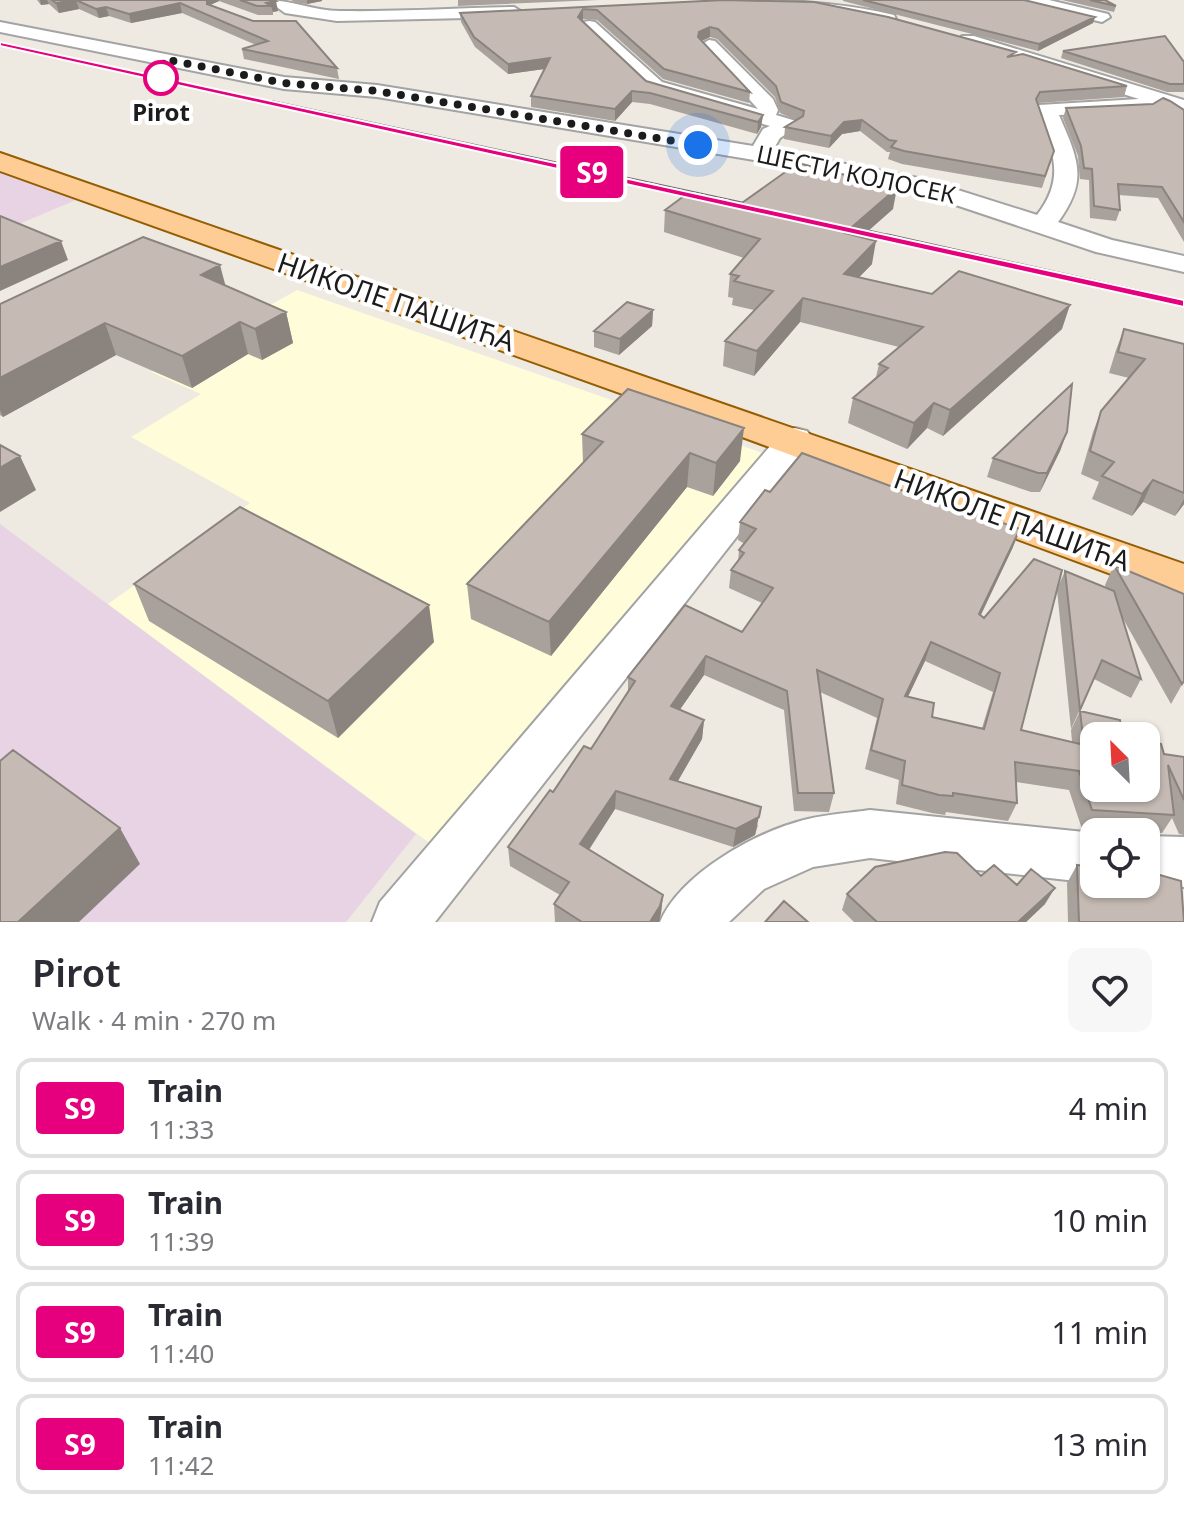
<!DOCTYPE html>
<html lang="en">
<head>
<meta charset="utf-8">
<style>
  body { margin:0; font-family:"Noto Sans",sans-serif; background:#f7f7f7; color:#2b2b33; height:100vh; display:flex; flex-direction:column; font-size:30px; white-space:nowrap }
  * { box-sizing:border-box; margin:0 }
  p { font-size:26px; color:#7c7c81 }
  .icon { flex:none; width:44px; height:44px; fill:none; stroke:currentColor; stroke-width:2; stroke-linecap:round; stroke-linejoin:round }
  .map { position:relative; height:922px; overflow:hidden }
  .details { display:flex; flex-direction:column; background:#fff; flex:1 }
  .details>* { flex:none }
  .badge { padding:0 16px; border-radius:6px; font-size:28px; line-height:52px }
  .needle { width:52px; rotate:336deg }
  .buttons { position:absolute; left:1080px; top:722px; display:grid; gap:16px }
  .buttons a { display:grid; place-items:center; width:80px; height:80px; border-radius:16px; background:#fff; box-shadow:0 2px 6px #0004; font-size:40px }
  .you { position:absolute; width:40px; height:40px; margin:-20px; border:6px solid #fff; border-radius:50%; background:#1a73e8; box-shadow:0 0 0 12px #1a73e833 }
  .map>.badge { position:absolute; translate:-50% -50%; box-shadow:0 0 0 4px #fff }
  .round { display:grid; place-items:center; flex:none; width:84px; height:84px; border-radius:16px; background:#f7f7f7 }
  .summary { display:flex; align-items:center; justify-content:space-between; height:136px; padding:0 32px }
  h1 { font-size:38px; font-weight:600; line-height:60px }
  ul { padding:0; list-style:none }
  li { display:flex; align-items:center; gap:24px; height:100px; margin:0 16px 12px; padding:0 16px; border:4px solid #e1e1e2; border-radius:16px }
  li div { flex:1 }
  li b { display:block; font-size:30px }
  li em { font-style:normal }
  li .badge { min-width:88px; font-weight:700; text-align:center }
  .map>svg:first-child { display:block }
</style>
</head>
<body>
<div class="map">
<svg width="1184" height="922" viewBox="0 0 1184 922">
  <rect width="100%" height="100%" fill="#eee9e1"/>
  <path fill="#e7d3e4" d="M0,172L76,200L0,232Z
    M0,524L416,834L346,922H0Z"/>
  <path fill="#fffdd9" d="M297,290L774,457L447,856L108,604L250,503L131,437L201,394L151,372Z"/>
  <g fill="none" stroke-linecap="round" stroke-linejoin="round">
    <g stroke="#a3a3a3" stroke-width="4">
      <path id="minor" d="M267,0C292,0 314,11 340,11C398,12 456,8 514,7L522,12L514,17L337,21L285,13Z
        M707,0C773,0 830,0 894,15L896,19L888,24L801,9L713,8L707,6Z
        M1020,0H1049L1108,14L1110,17L1102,22L1022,3Z
        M589,21L595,22L662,82L758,109L700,45L709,40L715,41L773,99L778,110L776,115L796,121L800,125L780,138L773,150L923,179L1037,215C1067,176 1052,150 1036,109L1039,105L1139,99L962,44L959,40L962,36H974L1184,100V113L1159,106L1149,111L1059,115C1078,159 1089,180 1058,222L1112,240L1184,256V272L1096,252L917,192L760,161L377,97L284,89L0,32V22L284,77L377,85L753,146L763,129L770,126L648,90L583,30L581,26L583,22Z
        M795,428L807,431L813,439L807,447L435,922H372L380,902L783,431Z
        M870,810L1094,833V883L870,858L813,867L764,889L729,922H660C681,873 757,831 808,819C828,814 850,813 870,810Z
        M1146,836L1184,837V887L1140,884H1146Z"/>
    </g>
    <g stroke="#945d00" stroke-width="4">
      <path id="major" d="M0,153L1184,564V601L726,431L0,171Z"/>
    </g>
    <use href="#minor" fill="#fff" fill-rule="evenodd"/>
    <use href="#major" fill="#fecd96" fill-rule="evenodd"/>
    <g stroke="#6a6a6a" stroke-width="4">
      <path id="rail-far2" d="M0,44L280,105"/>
    </g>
    <g stroke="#6a6a6a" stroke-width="6">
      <path id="rail-far1" d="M271,103L762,209
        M844,227L896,239"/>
    </g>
    <g stroke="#6a6a6a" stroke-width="7">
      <path id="rail" d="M887,237L1184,303"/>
    </g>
    <use href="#rail-far2" stroke="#fff" stroke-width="3" stroke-dasharray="9" stroke-linecap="butt"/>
    <use href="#rail-far1" stroke="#fff" stroke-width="4" stroke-dasharray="12" stroke-linecap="butt"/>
    <use href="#rail" stroke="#fff" stroke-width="5" stroke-dasharray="15" stroke-linecap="butt"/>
  </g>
  <path fill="#a9a19b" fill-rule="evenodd" d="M37,0H274L278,11L273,12V15H258L219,1L210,5L337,68L339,79L244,59L242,49L256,45L182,13L131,23L109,16L99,18L79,9L59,13L49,4L41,5Z
    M291,0H322V1L307,4L296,3Z
    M458,0H598L458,6Z
    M724,0L1015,56L1127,86L1124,97L1038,103L1054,151L1042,188L902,164L888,159L890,152H887L860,131L842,134L829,148L784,139L785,127L796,120L780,113L775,97L717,39L710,37L702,41L750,92L749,103L663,79L597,20L583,19L582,21L646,81L763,115L761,127L757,134L650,104L632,102L615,121L531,107V96L545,69L508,74L475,47L461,22L460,13Z
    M843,0H1024L1095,17L1093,23L1038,51L843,1Z
    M1062,0H1105L1116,6L1114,12Z
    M1063,51L1184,62V92H1167L1061,58Z
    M1066,108L1184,110V242L1158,198L1119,195L1120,210L1116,221L1090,218L1089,180L1080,179L1078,156L1063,118Z
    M739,205L893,209L861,237L872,264L859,277L1062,329L943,436L927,428L907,449L848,423L853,398L876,377L879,364L899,347L800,322L754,376L723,366L725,341L754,310L732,305L733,298L728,297L730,274L744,258L664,232L665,210Z
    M225,285L286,312L293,343L262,360L248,354L192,388L116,355L3,417L0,415V304Z
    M653,310L652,326L619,355L594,347V331Z
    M1124,329L1184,344V504L1175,516L1143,502L1132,516L1092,499L1099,482L1081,474L1093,432L1101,411L1129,378L1109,373L1116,350Z
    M1067,432L1060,451L1040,492H1031L987,477L993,458Z
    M582,434L740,461L713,496L687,487L551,656L471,619L467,584L583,464Z
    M770,492L1013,547L981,615L984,618L1057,589L1065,571L1106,588L1105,585L1114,565L1184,681L1171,704L1121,615L1141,679L1131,698L1094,679L1071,729L1057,590L1021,730L1072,742L1071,730L1080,711L1094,736L1164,754L1184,757V835L1179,834L1172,818L1162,833L1082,829L1069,790L1016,782L1017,803L1008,821L946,812L945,815L932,813L896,804L899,780L865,769L877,718L820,692L834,793L829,812L794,811L784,710L704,675L680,709L704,720L702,739L678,781L758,825L755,835L733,847L615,809L589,850L663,895L661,913L659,922H555L554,904L560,895L510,866L508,847L591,749L628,693V677L742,632L762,603L729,588L731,570L738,562L739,550L745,544L738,540L740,522ZM925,661L993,692L982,728L932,717L908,697Z
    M134,584L434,642L338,738L149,621Z
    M1077,865L1184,922H1068L1067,883Z
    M981,876L1017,885L1045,904L1026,922H854L842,910L847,894Z"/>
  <path fill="#8a837e" d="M40,0H47L49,4L41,5Z
    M76,0L79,9L59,13L56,3Z
    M207,0H219V1L208,6Z
    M307,0H322V1L307,4Z
    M276,1L278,11L273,12L271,6L266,3Z
    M180,3L182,13L131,23L129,14Z
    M106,7L109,16L99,18L96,9Z
    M583,9V19L578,27V17Z
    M1095,17L1093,23L1038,51L1039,44Z
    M710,27V37L699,42V32Z
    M550,58L551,68L508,74V64Z
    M632,91V102L615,121V109Z
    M763,115L761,127L757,134L758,122Z
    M862,120L860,131L842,134L829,148L831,136L844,122Z
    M897,188L893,209L841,255L845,233Z
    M61,241L68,260L0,291V267Z
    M876,241L872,264L840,297L844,274Z
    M220,265L228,295L201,275Z
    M803,298L800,322L754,376L757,351Z
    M1070,305L1062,329L943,436L950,410Z
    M653,310L652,326L619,355L620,339Z
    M286,312L293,343L262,360L255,329Z
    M240,322L248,354L192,388L182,356Z
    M105,323L116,355L3,417L0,410V378Z
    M934,403L927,428L907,449L914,423Z
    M744,428L740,461L713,496L716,463Z
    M1067,432L1060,451L1040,492L1047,473Z
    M690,453L687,487L551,656L549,622Z
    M20,456L36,490L0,512V468Z
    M1153,480L1143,502L1132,516L1142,494Z
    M1184,499V504L1175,516Z
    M1020,529L1013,547L972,633L979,614Z
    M429,605L434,642L338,738L328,701Z
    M931,642L925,661L899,715L905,696Z
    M706,656L704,675L670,724L671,706Z
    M704,720L702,739L668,798L670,779Z
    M616,791L615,809L580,863V844Z
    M761,807L755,835L733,847L736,829Z
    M120,828L140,864L79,922H18Z
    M1055,888L1045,904L1026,922H1018Z
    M663,895L661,913L659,922H650Z"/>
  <path fill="#c5bbb4" stroke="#8a837e" stroke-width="2" fill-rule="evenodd" d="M52,0H207V4L253,21H296L337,68L242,49L268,41L180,3L129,14L106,7L96,9L76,0L56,3Z
    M240,0H274L276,1L266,3L271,6H257Z
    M724,0L814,2L888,17L1016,52L1007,57L1023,54L1127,86L1040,92L1036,99L1054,151L1045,176L904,151L891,147L896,141L889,140L862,120L844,122L831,136L785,127L803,116L804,111L781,102L776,86L718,29L710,27L699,32L698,37L750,92L664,69L597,10L583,9L578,17L646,81L763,115L758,122L650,93L632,91L615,109L531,96L550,58L508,64L474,37L460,13Z
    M863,0H1024L1095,17L1039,44Z
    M1090,0H1105L1116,6Z
    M1165,36L1184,62V84H1170L1063,51Z
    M1163,98L1170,101L1184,110V222L1162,187L1118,184L1120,210L1094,206L1092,169L1084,168L1081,146L1066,108L1153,104Z
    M798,163L897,188L845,233L876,241L844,274L932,294L959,271L1070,305L950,410L934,403L914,423L853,398L888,368L879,364L923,327L803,298L757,351L725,341L773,291L734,281L739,276L730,274L760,239L665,210L688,193L739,205Z
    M0,216L61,241L0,267Z
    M143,237L220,265L201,275L286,312L255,329L240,322L182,356L105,323L0,378V304Z
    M627,302L653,310L620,339L594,331Z
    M1124,329L1184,344V493L1153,480L1142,494L1102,476L1114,462L1090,451L1101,411L1145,359L1118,352Z
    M1072,384L1067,432L1047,473H1038L993,458Z
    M628,389L744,428L716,463L690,453L549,622L467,584L603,442L582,434Z
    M0,445L20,456L0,468Z
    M802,453L941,505L942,502L1020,529L979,614L984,618L1034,559L1062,570L1021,730L1084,745L1080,711L1120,720L1122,736H1094V788H1146V742L1161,744L1164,754L1184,757V800L1168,765L1174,815L1092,810L1079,771L1015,762L1017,803L953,793V796L939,795L902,785L905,761L871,750L883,699L817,670L834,793H798L787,691L706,656L671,706L704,720L670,779L761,807L759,817L736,829L616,791L580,844L663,895L660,906L650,922H582L554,904L569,882L508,847L550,790L553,792L584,746L591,749L635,681L628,677L685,605L742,632L773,588L731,570L744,553L739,550L756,529L740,522L765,490L770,492ZM931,642L1000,673L984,729L932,717L934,703L905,696Z
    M240,507L429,605L328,701L134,584Z
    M1114,565L1184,594V681L1182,684Z
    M1065,571L1114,591L1141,679L1102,660L1080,710Z
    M13,750L120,828L18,922H0V761Z
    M945,852L957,853L981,876L994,865L1017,885L1031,869L1055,888L1018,922H877L847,894L875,867Z
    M1077,865L1094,867V884H1146V871L1181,881L1184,922H1079Z
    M784,901L808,922H765Z"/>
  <path fill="#e6007e" stroke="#fff" stroke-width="2" d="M0,42L1184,300V307L0,46Z"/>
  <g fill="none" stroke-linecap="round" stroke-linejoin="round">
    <path stroke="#1c1c1c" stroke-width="8" stroke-dasharray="0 14.4" d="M161,78L164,59L284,83L377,91L698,145"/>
  </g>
  <circle fill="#fff" stroke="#e6007e" stroke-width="4" cx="161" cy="78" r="16"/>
  <g text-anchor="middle" stroke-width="8" stroke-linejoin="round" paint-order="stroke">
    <g font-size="24" font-weight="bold" fill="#1c1c1c" stroke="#fff">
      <text x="161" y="121">Pirot</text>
    </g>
    <g font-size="24" fill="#1c1c1c" stroke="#fff">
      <text transform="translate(856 175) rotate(12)" y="8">ШЕСТИ КОЛОСЕК</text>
    </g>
    <g font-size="28" fill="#1c1c1c" stroke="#fff">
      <text transform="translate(396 302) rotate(19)" y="10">НИКОЛЕ ПАШИЋА</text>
      <text transform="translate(1012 520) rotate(20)" y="10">НИКОЛЕ ПАШИЋА</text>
    </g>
  </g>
</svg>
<div class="buttons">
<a><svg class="needle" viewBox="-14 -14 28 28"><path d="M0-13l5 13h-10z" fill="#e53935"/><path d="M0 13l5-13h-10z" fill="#7c7c81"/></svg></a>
<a><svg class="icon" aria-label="locate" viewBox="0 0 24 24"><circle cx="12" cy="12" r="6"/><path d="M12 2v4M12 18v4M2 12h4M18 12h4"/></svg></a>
</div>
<div class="you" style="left:698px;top:145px"></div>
<b class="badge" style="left:592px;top:172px;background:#e6007e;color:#fff">S9</b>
</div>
<section class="details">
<div class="summary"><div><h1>Pirot</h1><p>Walk · 4 min · 270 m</p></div><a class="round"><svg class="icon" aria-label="heart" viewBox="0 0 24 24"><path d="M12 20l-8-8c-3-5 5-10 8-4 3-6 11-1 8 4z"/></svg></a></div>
<ul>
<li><span class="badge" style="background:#e6007e;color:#fff">S9</span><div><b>Train</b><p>11:33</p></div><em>4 min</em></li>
<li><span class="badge" style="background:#e6007e;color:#fff">S9</span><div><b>Train</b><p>11:39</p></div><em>10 min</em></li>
<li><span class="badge" style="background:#e6007e;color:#fff">S9</span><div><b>Train</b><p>11:40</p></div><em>11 min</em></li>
<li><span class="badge" style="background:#e6007e;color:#fff">S9</span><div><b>Train</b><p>11:42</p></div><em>13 min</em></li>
</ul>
</section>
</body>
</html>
